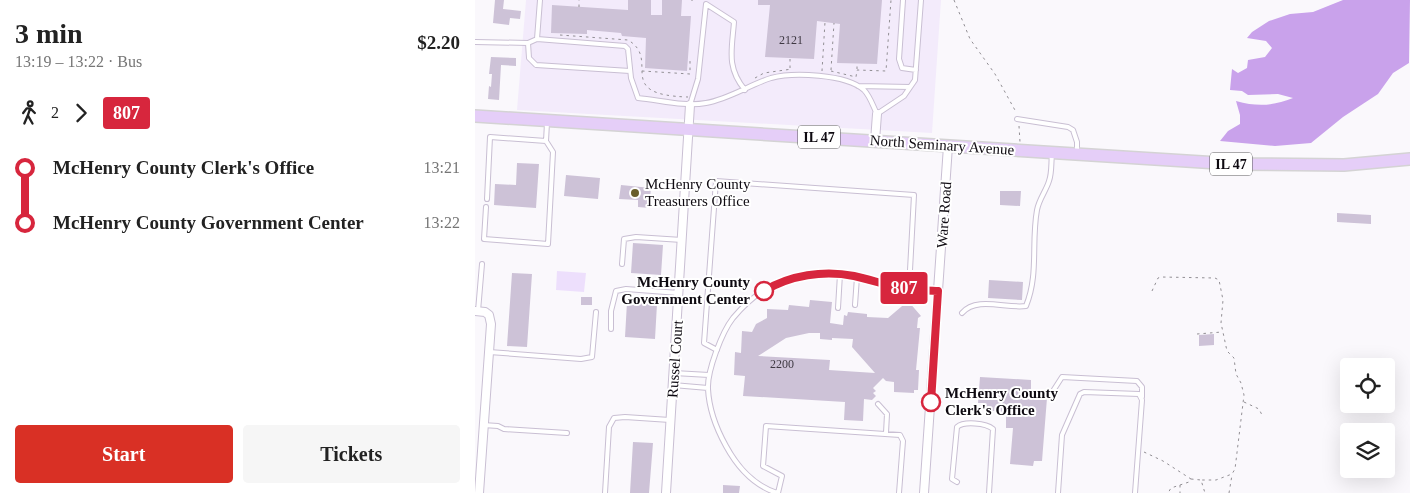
<!DOCTYPE html>
<html lang="en">
<head>
<meta charset="utf-8">
<style>
  body { margin:0; font-family:Georgia,serif; background:#f6f6f6; color:#222; height:100vh; display:flex; flex-direction:column; font-size:19px; white-space:nowrap }
  * { box-sizing:border-box; margin:0 }
  p { font-size:16px; color:#767676 }
  .icon { flex:none; width:28px; height:28px; fill:none; stroke:currentColor; stroke-width:2; stroke-linecap:round; stroke-linejoin:round }
  .map { position:relative; flex:1; overflow:hidden }
  .drawer { display:flex; flex-direction:column; background:#fff; width:475px }
  .drawer>* { flex:none }
  .badge { padding:0 10px; border-radius:4px; font-size:18px; line-height:32px }
  .tools { position:absolute; left:865px; top:358px; display:grid; gap:10px }
  .tools a { display:grid; place-items:center; width:55px; height:55px; border-radius:5px; background:#fff; box-shadow:0 5px 20px #0002; font-size:25px }
  .map>.badge { position:absolute; translate:-50% -50%; box-shadow:0 0 0 2px #fff }
  .legs { display:flex; align-items:center; gap:8px; height:55px; padding:0 15px; font-size:16px }
  .legs p { margin-inline-start:auto }
  .headline { display:flex; align-items:center; justify-content:space-between; height:85px; padding:0 15px }
  h1 { font-size:28px; font-weight:800; line-height:38px }
  .primary-button { display:flex; gap:10px; margin-top:auto; padding:10px 15px }
  .primary-button a { flex:1; height:58px; border-radius:5px; background:#d93025; color:#fff; font-size:20px; font-weight:800; line-height:58px; text-align:center }
  .primary-button a+a { background:#f6f6f6; color:#222 }
  ul { padding:0 15px; list-style:none }
  li { display:flex; align-items:center; gap:18px; height:55px; font-size:19px }
  li i { display:grid; place-items:center; width:8px; height:100%; margin:0 6px; background:currentColor }
  li i::after { content:''; width:12px; height:12px; margin:-6px; border:4px solid; border-radius:50%; background:#fff }
  li p { margin-inline-start:auto }
  li:first-child i { background:linear-gradient(#0000 50%,currentColor 0) }
  li:last-child i { background:linear-gradient(currentColor 50%,#0000 0) }
  main { display:flex; flex:1; min-height:0 }
  .map>svg:first-child { display:block }
</style>
</head>
<body>
<main>
<section class="drawer">
<div class="headline"><div><h1>3 min</h1><p>13:19 – 13:22 · Bus</p></div><b>$2.20</b></div>
<div class="legs"><svg class="icon" aria-label="walk" viewBox="0 0 24 24"><circle cx="13" cy="4" r="2"/><path d="M13 8l-2 6 4 7M11 14l-3 7M7 12l3-4h3l4 4"/></svg>2<svg class="icon" aria-label="forward" viewBox="0 0 24 24"><path d="M9 5l7 7-7 7"/></svg><b class="badge" style="background:#d7263d;color:#fff">807</b></div>
<ul>
<li><i style="color:#d7263d"></i><b>McHenry County Clerk's Office</b><p>13:21</p></li>
<li><i style="color:#d7263d"></i><b>McHenry County Government Center</b><p>13:22</p></li>
</ul>
<div class="primary-button"><a>Start</a><a>Tickets</a></div>
</section>
<div class="map">
<svg width="935" height="493" viewBox="0 0 935 493">
  <rect width="100%" height="100%" fill="#faf8fc"/>
  <path fill="#f3ebfb" d="M51,0H466L457,133L42,110Z"/>
  <path fill="#eddffc" d="M82,271L111,273L109,292L81,290Z"/>
  <path fill="#c9a2eb" d="M868,0H935L934,63L918,73L903,94L868,117L836,143L800,146L745,141L753,131L765,124V115L761,101C783,107 797,106 818,98L803,94L773,95L767,91L755,90L757,69L763,73L772,68L773,60L790,57L797,48L791,41L772,38L777,32L794,21L815,14L838,12Z"/>
  <path fill="#cdc2d7" fill-rule="evenodd" d="M20,0H29L28,9L46,11L45,19L35,18L34,25L18,23Z
    M153,0H176V15H187V0H207L206,16H216L212,71L170,68L171,38L147,36L146,33L112,30V34L76,33L77,5L153,10Z
    M283,0H407L402,64L362,63L365,24L342,21L339,59L290,57L295,5H283Z
    M16,57L41,58V66L26,65L24,100L13,99L14,86L16,87L17,74H14Z
    M42,163L64,164L61,208L19,205L20,184L41,185Z
    M91,175L125,178L123,199L89,196Z
    M146,185L176,188L174,208L163,207V200L144,199Z
    M525,191H546L545,206L525,205Z
    M862,213L896,215V224L862,222Z
    M158,243L188,245L186,275L156,273Z
    M37,273L57,274L52,347L32,346Z
    M514,280L548,282L547,300L513,298Z
    M106,297H117V305H106Z
    M335,300L357,302L355,323L368,325L369,315L372,316L373,312L392,314V317L413,318L433,301L446,316L443,318L442,328H445L441,370H444L443,390H439V393L419,392V382L411,381L408,378L398,388L401,391L398,393L401,396L397,400L389,399L388,421L369,420L370,402L268,396L270,376L259,375L260,352L266,353L267,331L277,332L281,324L292,318V309L313,310L314,305L334,307ZM334,333H345V339L357,340V338L378,339L377,347L400,373L354,370L355,360L283,356L311,338Z
    M152,302L182,304L180,339L150,337Z
    M739,334V345L724,346V335Z
    M505,377L556,380V389H564V397L572,398L567,461H559L558,466L535,464L538,428H531V412L507,410L508,403H503Z
    M158,442L178,443L174,493H155Z
    M248,485L265,486L264,493H248Z"/>
  <g fill="none" stroke-linecap="round" stroke-linejoin="round">
    <g stroke="#c9bfd3" stroke-width="6">
      <path id="service" d="M428,0L424,59L427,68L441,70
        M62,39L65,0
        M0,42L53,43L62,39L150,46L153,49L156,78L163,98C185,100 209,107 231,103C254,99 274,85 296,78C318,72 371,74 389,90C395,96 398,106 402,114L429,96L440,80L446,0
        M53,43L54,58L61,65L155,71
        M383,86L435,87
        M215,105L223,79L231,4L259,22C257,49 251,67 270,90
        M542,119L593,127L598,130L602,142V151
        M12,199L15,137L71,141
        M11,207L9,239L73,244L78,152L71,141L72,123
        M147,264L149,239L161,237L207,240
        M380,305L382,277
        M363,308L365,274
        M3,311L7,264
        M487,313C502,296 531,309 551,306C564,274 556,243 562,210C564,199 571,191 574,181C577,173 576,163 577,154
        M136,329V311L141,291L151,289L204,293
        M242,350L229,343L241,181L439,195L434,289
        M14,352L106,359L117,357L121,312
        M199,373L234,375
        M198,385L233,388
        M578,391L587,377L662,381L667,387V397
        M403,404L412,414L411,433
        M8,425L23,426L29,429L92,433
        M482,482L477,479L482,427C489,421 511,423 518,429L514,493
        M130,493L134,427L139,418L150,417L195,420
        M302,493C278,485 263,468 251,446C241,428 234,409 233,389C232,371 247,332 258,318C269,305 283,292 299,285C349,262 383,280 432,289C442,291 452,290 462,291
        M303,493L307,476L288,466L291,426L425,435L428,441L424,493
        M583,493L587,435L605,394L609,392L664,394L667,400L660,493"/>
    </g>
    <g stroke="#c9bfd3" stroke-width="10">
      <path id="minor" d="M400,141L402,114
        M0,311L10,312L14,315L16,324L4,493
        M191,493L215,105
        M449,493L473,146"/>
    </g>
    <g stroke="#d4d3d4" stroke-width="14">
      <path id="primary" d="M0,116L759,164L869,165L935,159"/>
    </g>
    <path stroke="#928f94" stroke-width="1" stroke-dasharray="2.5 4" stroke-linecap="butt" d="M479,0L495,39L520,74L541,112
      M217,1V0
      M104,7V0
      M85,35L153,40C187,60 137,95 213,97
      M315,68V58
      M382,69V64
      M356,70L359,23
      M167,71L215,74V61
      M347,71L350,22
      M356,71L381,77L382,70L411,71L416,0
      M280,78L289,73L317,69
      M544,126L545,142
      M677,291L683,278L686,277L740,278L744,280L748,300L746,323L752,351L759,358L761,374L766,383L769,395L760,469L757,474L741,480H726
      M722,334L747,332
      M769,402L784,409L788,417
      M669,452L688,461L716,479L714,482L696,488L693,493
      M716,479L726,480L730,493
      M705,485V493
      M754,493L757,475"/>
    <use href="#service" stroke="#fff" stroke-width="4"/>
    <use href="#minor" stroke="#fff" stroke-width="8"/>
    <use href="#primary" stroke="#e5cef8" stroke-width="11"/>
  </g>
  <g fill="none" stroke-linecap="round" stroke-linejoin="round">
    <g stroke="#fff" stroke-width="11">
      <path id="line-1" d="M289,291C315,275 349,270 379,276C397,280 414,286 432,289C442,291 453,290 463,291L456,402"/>
    </g>
    <use href="#line-1" stroke="#d7263d" stroke-width="8"/>
  </g>
  <circle fill="#695e2b" stroke="#fff" stroke-width="2" cx="160" cy="193" r="5"/>
  <g fill="#fff" stroke="#d7263d" stroke-width="2.5">
    <circle cx="289" cy="291" r="9"/>
    <circle cx="456" cy="402" r="9"/>
  </g>
  <g text-anchor="middle" stroke-width="4" stroke-linejoin="round" paint-order="stroke">
    <g font-size="12" fill="#3e3842">
      <text x="316" y="44">2121</text>
      <text x="307" y="368">2200</text>
    </g>
    <g fill="#fff" stroke="#565458" stroke-width="1">
      <rect x="323" y="125.5" width="42" height="23" rx="4"/>
      <rect x="735" y="152.5" width="42" height="23" rx="4"/>
    </g>
    <g font-size="14" font-weight="bold" fill="#0e0a11">
      <text x="344" y="142">IL 47</text>
      <text x="756" y="169">IL 47</text>
    </g>
    <g font-size="15" fill="#0e0a11" stroke="#fff">
      <text transform="translate(467 145) rotate(4)" y="5">North Seminary Avenue</text>
      <text transform="translate(469 215) rotate(-86)" y="5">Ware Road</text>
      <text transform="translate(200 359) rotate(-86)" y="5">Russel Court</text>
    </g>
    <g font-size="15" fill="#0e0a11" stroke="#fff" text-anchor="start">
      <text x="170" y="189">McHenry County<tspan x="170" dy="17">Treasurers Office</tspan></text>
    </g>
    <g font-size="15" font-weight="bold" fill="#0e0a11" stroke="#fff" text-anchor="end">
      <text x="275" y="287">McHenry County<tspan x="275" dy="17">Government Center</tspan></text>
      <text x="470" y="398" text-anchor="start">McHenry County<tspan x="470" dy="17">Clerk's Office</tspan></text>
    </g>
  </g>
</svg>
<div class="tools">
<a><svg class="icon" aria-label="locate" viewBox="0 0 24 24"><circle cx="12" cy="12" r="6"/><path d="M12 2v4M12 18v4M2 12h4M18 12h4"/></svg></a>
<a><svg class="icon" aria-label="layers" viewBox="0 0 24 24"><path d="M12 4l9 5-9 5-9-5zM3 14l9 5 9-5"/></svg></a>
</div>
<b class="badge" style="left:429px;top:288px;background:#d7263d;color:#fff">807</b>
</div>
</main>
</body>
</html>
